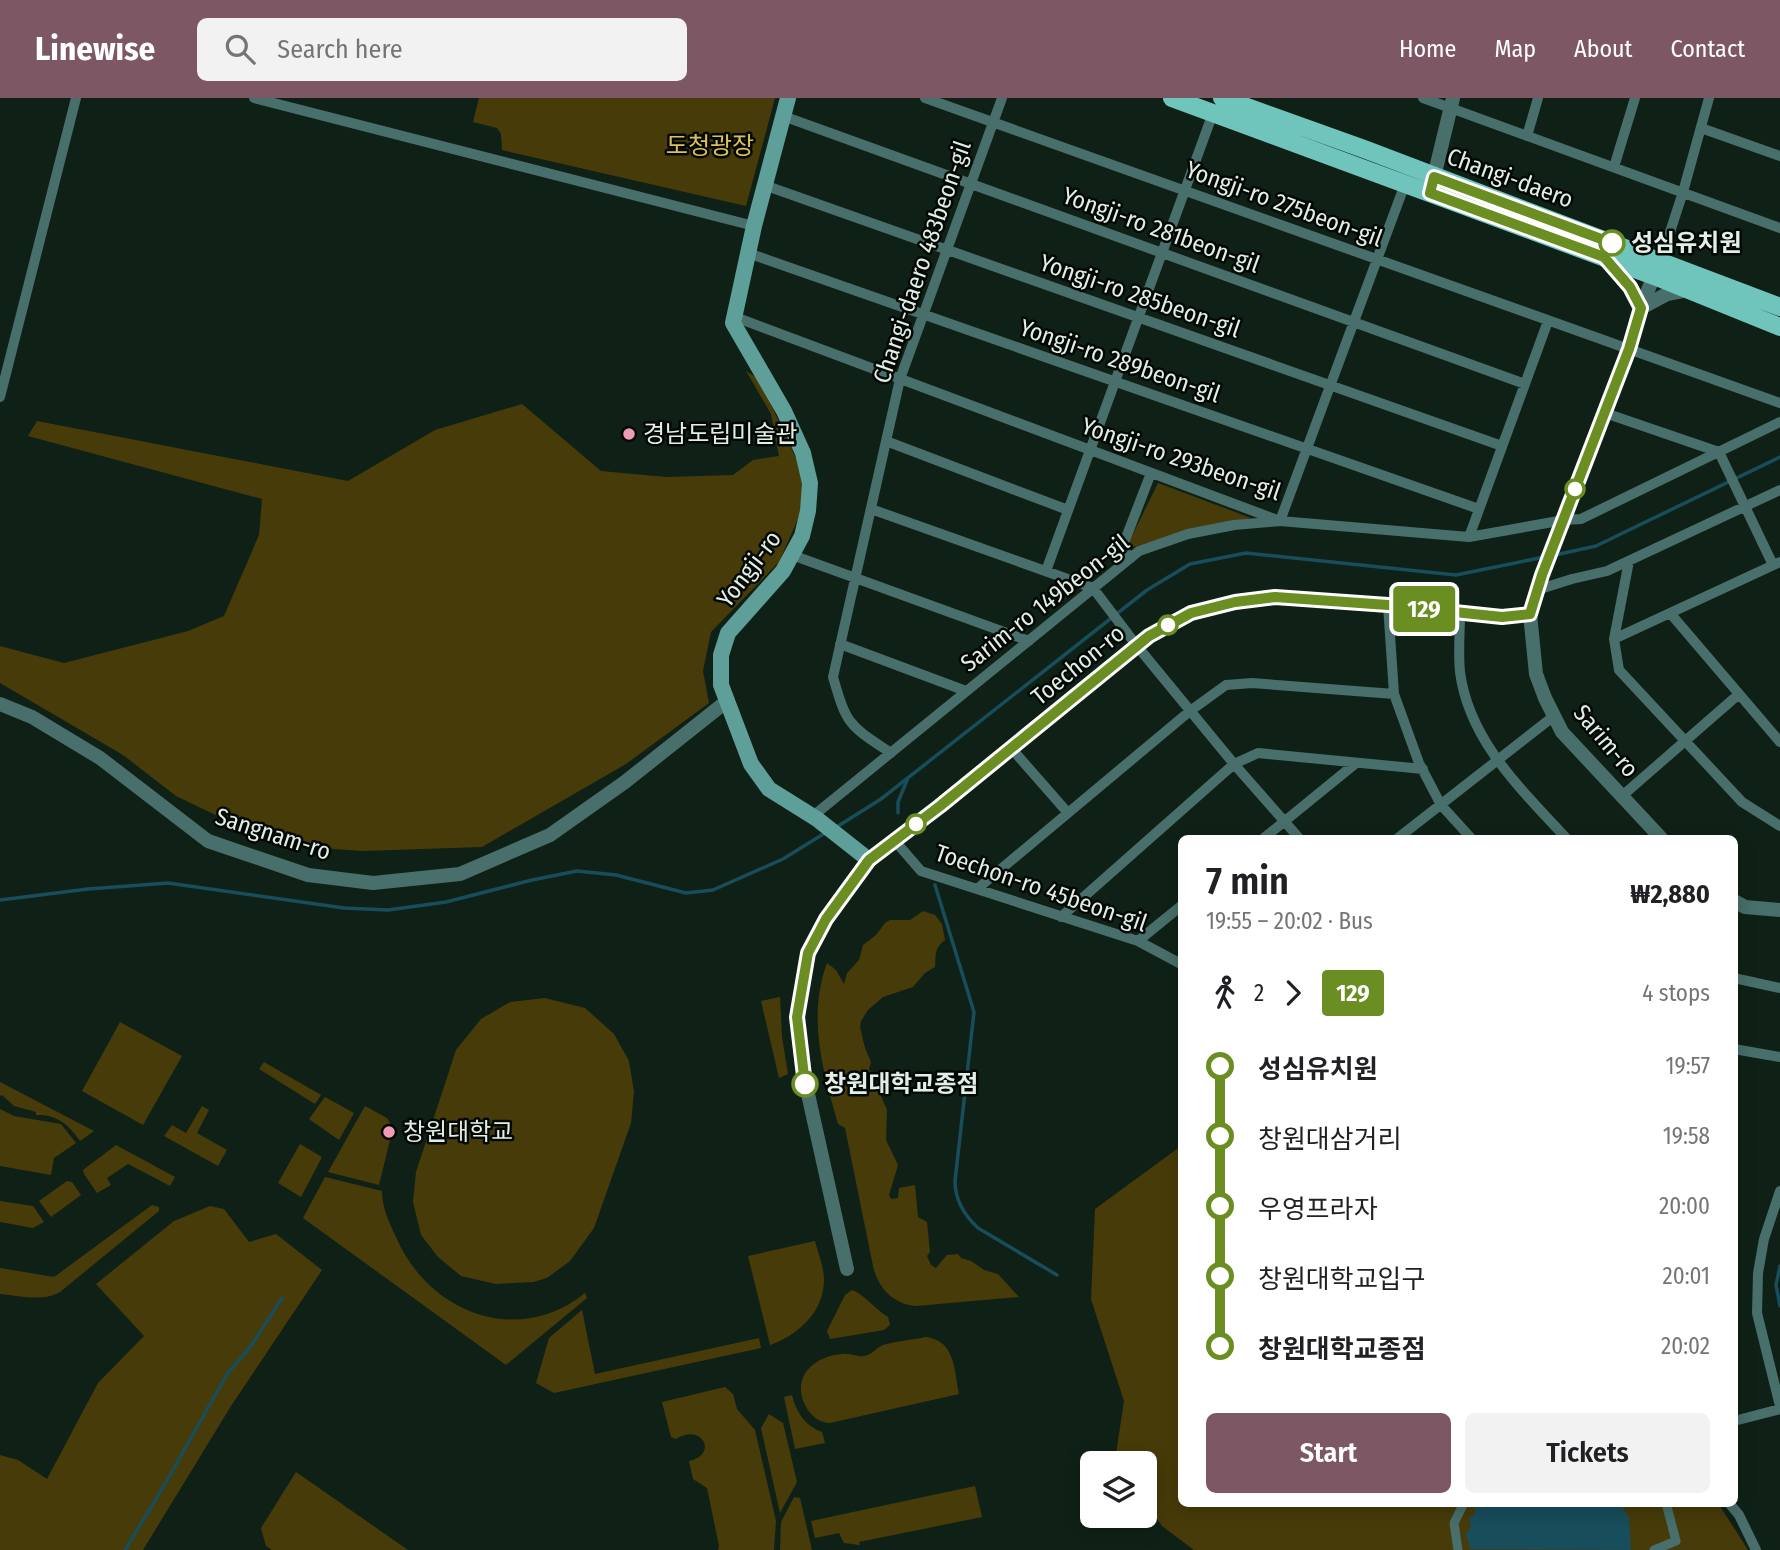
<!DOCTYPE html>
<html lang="en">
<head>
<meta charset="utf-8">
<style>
  body { margin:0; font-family:"Fira Sans Condensed","Noto Sans KR",sans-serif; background:#f2f2f2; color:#202124; height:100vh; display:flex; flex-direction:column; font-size:26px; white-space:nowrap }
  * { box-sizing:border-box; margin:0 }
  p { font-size:23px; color:#757577 }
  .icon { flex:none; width:38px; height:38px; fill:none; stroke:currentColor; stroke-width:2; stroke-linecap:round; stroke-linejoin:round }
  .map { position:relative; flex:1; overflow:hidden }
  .side { position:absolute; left:1178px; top:737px; width:560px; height:672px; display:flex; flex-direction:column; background:#fff; border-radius:10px; box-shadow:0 4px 18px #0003 }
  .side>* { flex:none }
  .badge { padding:0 14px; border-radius:5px; font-size:24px; line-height:46px }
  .fabs { position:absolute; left:1080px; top:1353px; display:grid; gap:14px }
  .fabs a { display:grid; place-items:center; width:77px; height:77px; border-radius:10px; background:#fff; box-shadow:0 4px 18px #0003; font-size:35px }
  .map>.badge { position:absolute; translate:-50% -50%; box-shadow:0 0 0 4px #fff }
  .legs { display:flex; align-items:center; gap:10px; height:77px; padding:0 28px; font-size:23px }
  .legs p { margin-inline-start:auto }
  .overview { display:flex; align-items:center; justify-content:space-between; height:119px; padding:0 28px }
  h1 { font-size:38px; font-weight:600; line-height:52px }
  .primary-button { display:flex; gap:14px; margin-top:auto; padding:14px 28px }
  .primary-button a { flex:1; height:80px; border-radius:10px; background:#7e5764; color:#fff; font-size:28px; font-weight:600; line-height:80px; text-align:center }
  .primary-button a+a { background:#f2f2f2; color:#202124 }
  ul { padding:0 28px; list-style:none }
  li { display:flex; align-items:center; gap:24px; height:70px; font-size:26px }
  li i { display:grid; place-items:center; width:10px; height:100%; margin:0 9px; background:currentColor }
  li i::after { content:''; width:18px; height:18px; margin:-9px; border:5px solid; border-radius:50%; background:#fff }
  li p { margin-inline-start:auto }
  li:first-child i { background:linear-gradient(#0000 50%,currentColor 0) }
  li:last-child i { background:linear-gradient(currentColor 50%,#0000 0) }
  header { display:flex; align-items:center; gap:42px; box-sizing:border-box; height:98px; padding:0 35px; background:#7e5764; color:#fff }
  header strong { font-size:33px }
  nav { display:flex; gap:38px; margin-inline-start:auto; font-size:24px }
  .search { width:490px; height:63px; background:#f2f2f2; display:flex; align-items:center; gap:18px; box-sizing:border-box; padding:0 24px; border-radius:10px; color:#757577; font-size:26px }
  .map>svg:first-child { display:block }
</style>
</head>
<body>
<header>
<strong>Linewise</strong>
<div class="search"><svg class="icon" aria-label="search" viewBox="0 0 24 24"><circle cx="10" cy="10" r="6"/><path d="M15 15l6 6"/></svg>Search here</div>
<nav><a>Home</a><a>Map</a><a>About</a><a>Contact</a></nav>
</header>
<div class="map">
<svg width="1780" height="1452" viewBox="0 0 1780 1452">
  <rect width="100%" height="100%" fill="#0f2116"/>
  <path fill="#473b09" d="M479,0H775L746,108L502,52L501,36L497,30L473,24Z
    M746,273L759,281L802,373V412L779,464L711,534L703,573L709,605L626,666L482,749L362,753L278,747L176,698L123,657L0,585V548L64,565L188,533L224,518L259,437L262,401L28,338L37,323L348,383L435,332L522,306L601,373L666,379L733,377L753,362L779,358L771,316Z
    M1158,385L1251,420L1196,431L1133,449L1128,446Z
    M923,813L935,817L942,826L945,842C934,850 936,857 935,869L925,875L913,889L883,899L868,912L861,923L860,929L865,950L871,964L869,971L887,1012L886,1042L898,1067L889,1097L891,1101L898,1100L899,1090L915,1087L918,1119L927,1124L930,1154L927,1158L931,1167L936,1170L947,1157L958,1156L961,1160L971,1163L984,1172L998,1176L1019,1199L916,1208C893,1206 878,1190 873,1168L845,1030L838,1026C823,974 807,919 827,865L836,872L844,886L847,875L859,862L863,847L876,837L885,825L890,822H910Z
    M780,899L782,939L788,976L779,980L761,903Z
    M545,900L585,910L614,936L629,963L634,994L631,1025L594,1130L570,1163L547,1180L533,1184L496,1186L461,1178L438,1159L421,1137L413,1104L416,1074L456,952L481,921L510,904Z
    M120,924L182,958L143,1027L82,993Z
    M264,964L321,997L315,1006L259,971Z
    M0,984L94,1033L80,1043C69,1027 57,1016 36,1017V1014L14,1008L2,997L0,998Z
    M325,999L354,1015L339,1042L309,1021Z
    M202,1008L209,1012L197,1035L227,1052L218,1068L164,1038L172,1027L186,1035Z
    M365,1008L387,1020L393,1030L379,1087L328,1074Z
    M0,1011L14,1018L61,1026L76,1045L54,1060L51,1077L0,1068Z
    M300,1046L322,1059L301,1099L278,1085Z
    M116,1047L175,1079L170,1088L128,1066L107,1080L111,1087L97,1095L84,1076L83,1072Z
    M1181,1048V1405H1718L1748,1452H1194L1162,1428L1145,1404L1144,1365H1117L1115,1362L1124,1303L1091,1201L1095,1111Z
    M325,1079L382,1093C382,1110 389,1124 396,1139C428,1214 517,1250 585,1195L587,1200L506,1267L303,1120Z
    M67,1083L72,1084L81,1097L51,1119L39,1103Z
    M0,1103L33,1108L44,1124L33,1130L0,1124Z
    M152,1107L159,1109V1113L60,1194C41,1204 21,1198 0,1196V1170L54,1179Z
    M210,1108L224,1111L249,1144L276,1136L322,1172L231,1308L143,1452H0V1357L18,1362L47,1381L98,1285L144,1238L96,1186L174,1123Z
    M815,1143C818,1155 824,1169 824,1182C824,1214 798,1237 770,1247L748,1158Z
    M852,1192C864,1196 876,1212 888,1219L890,1227L884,1232L830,1241L827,1233L845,1197Z
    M582,1212L595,1276L759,1240L761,1250L554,1295L536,1285L549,1240Z
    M926,1239C956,1243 954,1273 959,1296L830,1325C819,1325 810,1317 805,1307C791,1278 815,1258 842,1256C850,1255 857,1259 864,1258C872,1257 876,1250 883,1247C896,1243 912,1242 926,1239Z
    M725,1289L733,1296L737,1311L755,1332L776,1423L774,1452H718L719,1448L707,1390L693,1381L689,1363C719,1357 702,1324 676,1341L671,1339L662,1304Z
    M792,1297C796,1314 805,1328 822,1334L825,1345L795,1351L784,1299Z
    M769,1316L783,1325L797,1384L780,1415L761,1330Z
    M296,1374L408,1452H272L266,1448L261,1430Z
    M975,1388L982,1419L859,1444L860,1447L844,1445L839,1435L815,1440L811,1423Z
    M794,1399L800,1400L812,1452H780L781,1424Z"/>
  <path fill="#184d5b" d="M1475,1405H1620L1629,1420L1631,1452L1470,1451L1466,1436L1471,1429L1469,1421L1475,1415Z"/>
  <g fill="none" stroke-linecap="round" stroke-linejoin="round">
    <path stroke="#184d5b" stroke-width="3.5" d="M1555,457L1596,448L1780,359
      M898,715V704L908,680
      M835,730L881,701L1147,492L1190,466L1246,455L1456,477L1544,459
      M935,787L974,914L955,1083C955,1102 964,1117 978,1130L1057,1177
      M0,802L88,791L168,785L344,810L388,812L446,804L532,782L577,773L616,777L686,795L713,792L783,761L825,735
      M1780,1168L1776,1187L1780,1208
      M125,1452L165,1386L227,1276L251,1248L282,1200"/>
    <path stroke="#486f6b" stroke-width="9" d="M1458,1452L1454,1425L1464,1405
      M1654,1452L1676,1443L1666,1405"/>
    <path stroke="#486f6b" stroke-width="10" d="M254,0L754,128
      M925,0L1780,305
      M1423,0L1780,130
      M783,18L1525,286
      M1701,30L1780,58
      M1527,38L1538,0
      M1614,69L1635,0
      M764,87L1502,348
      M748,155L1479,411
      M1659,168L1683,94L1709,0
      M735,219L1280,423L1405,86
      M0,299L76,0
      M1605,315L1719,354L1773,467
      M886,343L1068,412
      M871,411L1093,490L1137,548L1234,666L1299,740
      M1469,439L1548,223
      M792,457L1029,543
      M1131,460L1122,450L1151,375
      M1629,463L1614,541L1619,572L1742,704L1780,728
      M1046,473L1213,15
      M1537,492L1572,481L1607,473L1780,392
      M1388,507L1394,596L1419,665L1441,707L1471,740
      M1460,515C1460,534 1458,555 1460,574C1469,643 1522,692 1566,740
      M1670,515L1780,644
      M1614,541L1780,464
      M840,546L966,593
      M1011,650L1068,715
      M891,655C849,627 847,628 833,579L900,281L1002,0
      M1622,698L1739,596
      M813,718L1139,453L1188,436L1234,427L1280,423L1469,439L1564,422L1581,421L1780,324
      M1264,740L1356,665
      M1398,740L1554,618
      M895,743L921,773L1138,843L1181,866
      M977,791L1190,613L1226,587L1252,585L1394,596
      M1061,819L1234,666L1258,655L1423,671
      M1138,843L1181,808
      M1734,880L1780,890
      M1734,951L1780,959
      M1780,1093L1764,1141L1758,1175L1757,1215L1780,1308
      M1734,1323L1780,1311
      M1729,1405L1739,1417L1756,1452"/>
    <path stroke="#486f6b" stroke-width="14" d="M1432,87L1453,0
      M1605,161L1630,189L1641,210
      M1654,178L1638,216L1629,251L1540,482L1530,516L1536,576L1545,600L1562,634L1661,740
      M1641,210L1667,196L1688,192
      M0,606L32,619L100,660L208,743L308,777L373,785L460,776L550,737L625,684L727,603
      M1734,803L1745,809L1780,812
      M847,1171L802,969L797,919L808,855L826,821L869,762L940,708L1149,538L1191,515L1235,504L1275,499L1388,507L1502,519L1530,516"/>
    <path stroke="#5e9f99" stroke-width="16" d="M788,0L754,128L733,225L784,313L803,355L810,385L808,413L802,438L783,473L728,535L721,557V587L751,666L769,691L817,721L869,762"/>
    <path stroke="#6fc4bc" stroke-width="18" d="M1172,0L1654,178L1780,229
      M1222,0L1364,51L1780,209"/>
  </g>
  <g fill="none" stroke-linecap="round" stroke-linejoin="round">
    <g stroke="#fff" stroke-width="16">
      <path id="line-1" d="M805,986L797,919L808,855L826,821L869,762L940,708L1149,538L1191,515L1235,504L1275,499L1388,507L1502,519L1530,516L1542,477L1629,251L1641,210L1630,189L1604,159L1430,95L1434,79L1612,145"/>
    </g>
    <use href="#line-1" stroke="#6b8e23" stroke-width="10"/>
  </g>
  <g fill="#fff" stroke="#6b8e23" stroke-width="3.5">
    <circle cx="1612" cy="145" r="12"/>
    <circle cx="1575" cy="391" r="9"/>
    <circle cx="1168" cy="527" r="9"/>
    <circle cx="916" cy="726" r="9"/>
    <circle cx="805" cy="986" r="12"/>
  </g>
  <g fill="#f19ab3" stroke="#030805" stroke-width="2.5">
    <circle cx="629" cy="336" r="7"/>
    <circle cx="389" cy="1034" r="7"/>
  </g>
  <g text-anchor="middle" stroke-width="5" stroke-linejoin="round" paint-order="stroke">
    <g font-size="24" fill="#ddc157" stroke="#030805">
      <text x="710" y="56">도청광장</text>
    </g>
    <g font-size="24" fill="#e2eee6" stroke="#030805">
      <text transform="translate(1510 80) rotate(20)" y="8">Changi-daero</text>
      <text transform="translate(1284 106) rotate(20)" y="8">Yongji-ro 275beon-gil</text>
      <text transform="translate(1161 132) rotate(20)" y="8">Yongji-ro 281beon-gil</text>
      <text transform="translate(922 164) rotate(-71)" y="8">Changi-daero 483beon-gil</text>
      <text transform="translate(1140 198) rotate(19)" y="8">Yongji-ro 285beon-gil</text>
      <text transform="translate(1120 263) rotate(19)" y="8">Yongji-ro 289beon-gil</text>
      <text transform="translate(1181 361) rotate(19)" y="8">Yongji-ro 293beon-gil</text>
      <text transform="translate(749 471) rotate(-53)" y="8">Yongji-ro</text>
      <text transform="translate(1045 505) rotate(-38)" y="8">Sarim-ro 149beon-gil</text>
      <text transform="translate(1078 567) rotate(-39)" y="8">Toechon-ro</text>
      <text transform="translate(1606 643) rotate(50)" y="8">Sarim-ro</text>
      <text transform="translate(273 736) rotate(18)" y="8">Sangnam-ro</text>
      <text transform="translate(1041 790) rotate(19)" y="8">Toechon-ro 45beon-gil</text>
    </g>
    <g font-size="24" font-weight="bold" fill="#e2eee6" stroke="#030805" text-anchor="start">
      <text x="1631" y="153">성심유치원</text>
      <text x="824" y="994">창원대학교종점</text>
    </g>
    <g font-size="24" fill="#e2eee6" stroke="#030805" text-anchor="start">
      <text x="643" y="344">경남도립미술관</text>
      <text x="403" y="1042">창원대학교</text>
    </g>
  </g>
</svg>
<div class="fabs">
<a><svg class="icon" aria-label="layers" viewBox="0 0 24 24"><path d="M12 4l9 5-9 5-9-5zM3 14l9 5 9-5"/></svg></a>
</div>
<b class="badge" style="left:1424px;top:511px;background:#6b8e23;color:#fff">129</b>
<section class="side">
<div class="overview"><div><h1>7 min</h1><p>19:55 – 20:02 · Bus</p></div><b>₩2,880</b></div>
<div class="legs"><svg class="icon" aria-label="walk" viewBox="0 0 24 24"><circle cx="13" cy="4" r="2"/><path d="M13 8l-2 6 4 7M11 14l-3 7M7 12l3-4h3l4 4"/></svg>2<svg class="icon" aria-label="forward" viewBox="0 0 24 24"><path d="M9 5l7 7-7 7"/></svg><b class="badge" style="background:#6b8e23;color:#fff">129</b><p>4 stops</p></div>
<ul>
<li><i style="color:#6b8e23"></i><b>성심유치원</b><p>19:57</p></li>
<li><i style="color:#6b8e23"></i><span>창원대삼거리</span><p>19:58</p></li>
<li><i style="color:#6b8e23"></i><span>우영프라자</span><p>20:00</p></li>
<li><i style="color:#6b8e23"></i><span>창원대학교입구</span><p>20:01</p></li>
<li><i style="color:#6b8e23"></i><b>창원대학교종점</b><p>20:02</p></li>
</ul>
<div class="primary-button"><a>Start</a><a>Tickets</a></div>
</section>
</div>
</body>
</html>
